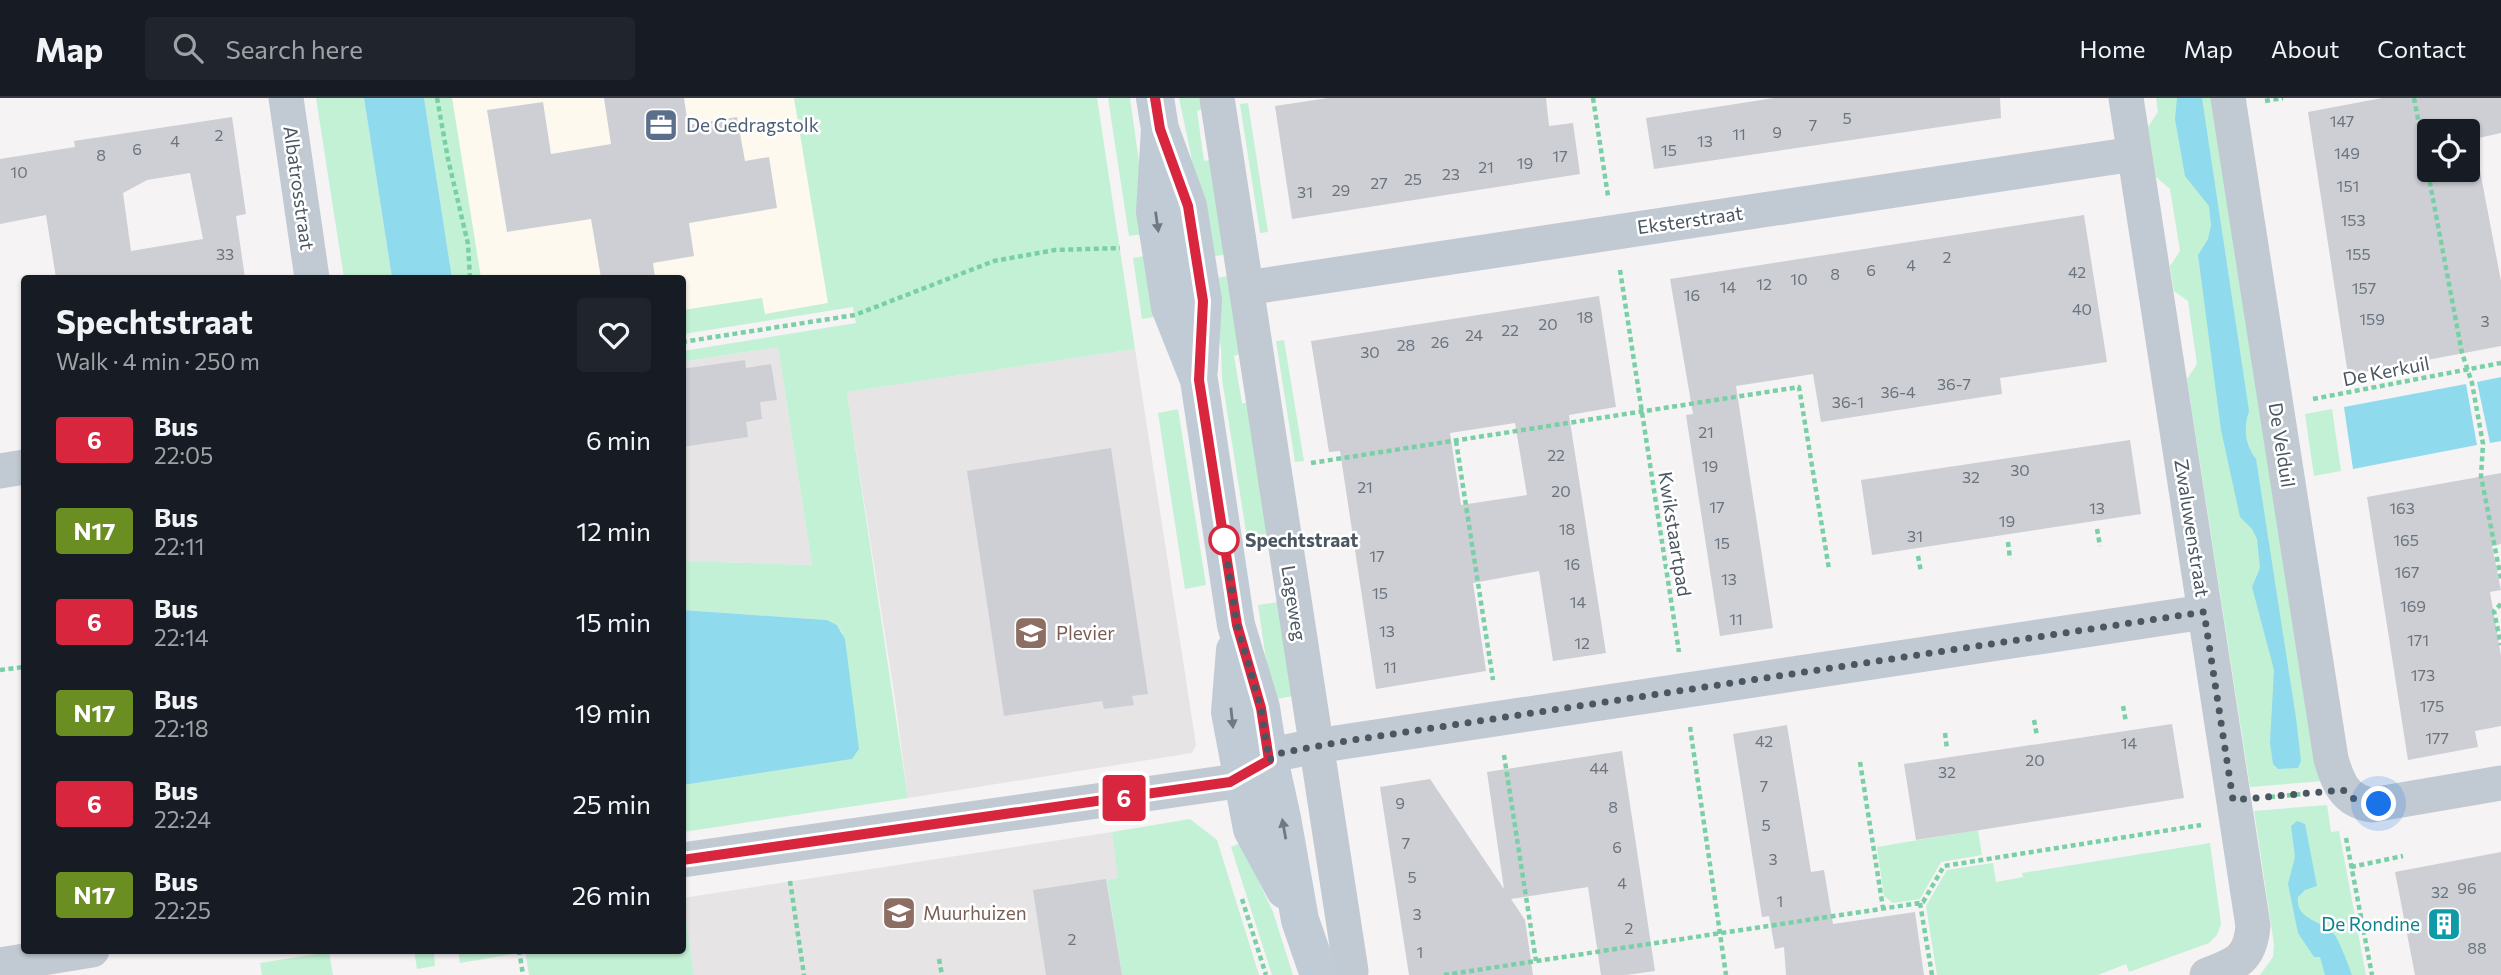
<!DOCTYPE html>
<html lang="en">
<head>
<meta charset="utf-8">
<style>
  body { margin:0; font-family:Commissioner,sans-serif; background:#20242c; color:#f1f3f6; height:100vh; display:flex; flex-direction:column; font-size:26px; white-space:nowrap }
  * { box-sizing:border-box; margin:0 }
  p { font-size:23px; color:#9ea1a6 }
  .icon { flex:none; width:38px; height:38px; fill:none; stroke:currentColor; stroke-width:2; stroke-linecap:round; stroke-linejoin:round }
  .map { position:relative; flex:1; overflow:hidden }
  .drawer { position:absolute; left:21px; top:177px; width:665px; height:679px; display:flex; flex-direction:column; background:#171b24; border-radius:7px; box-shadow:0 2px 5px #0004 }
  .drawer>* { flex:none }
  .badge { padding:0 14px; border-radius:5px; font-size:24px; line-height:46px }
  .controls { position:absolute; left:2417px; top:21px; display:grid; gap:14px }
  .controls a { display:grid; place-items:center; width:63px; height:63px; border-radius:7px; background:#171b24; box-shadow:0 2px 5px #0004; font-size:35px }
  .you { position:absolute; width:35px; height:35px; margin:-18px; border:5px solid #fff; border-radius:50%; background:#1a73e8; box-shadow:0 0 0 10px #1a73e833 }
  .map>.badge { position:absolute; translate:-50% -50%; box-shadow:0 0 0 4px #fff }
  .round { display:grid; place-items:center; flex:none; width:74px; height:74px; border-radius:7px; background:#20242c }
  .overview { display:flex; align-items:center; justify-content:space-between; height:119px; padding:0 35px }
  h1 { font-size:33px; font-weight:700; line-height:52px }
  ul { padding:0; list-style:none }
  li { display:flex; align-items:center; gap:21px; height:91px; padding:0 35px }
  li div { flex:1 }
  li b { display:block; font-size:26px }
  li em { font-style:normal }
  li .badge { min-width:77px; font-weight:700; text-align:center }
  header { display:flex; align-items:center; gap:42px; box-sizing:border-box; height:98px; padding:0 35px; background:#171b24; border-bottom:2px solid #363941 }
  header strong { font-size:33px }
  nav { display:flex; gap:38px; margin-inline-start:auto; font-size:24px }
  .search { width:490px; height:63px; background:#20242c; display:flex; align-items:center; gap:18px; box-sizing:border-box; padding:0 24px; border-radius:7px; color:#9ea1a6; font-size:26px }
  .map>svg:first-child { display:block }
</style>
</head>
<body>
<header>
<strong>Map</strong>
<div class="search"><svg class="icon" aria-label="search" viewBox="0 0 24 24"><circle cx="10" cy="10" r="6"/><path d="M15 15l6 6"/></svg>Search here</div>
<nav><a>Home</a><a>Map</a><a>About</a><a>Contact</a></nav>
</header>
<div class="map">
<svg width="2501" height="877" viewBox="0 0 2501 877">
  <rect width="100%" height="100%" fill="#f5f3f3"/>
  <path fill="#fdf9ef" d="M452,0H794L828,205L765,216L762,200L683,212L682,180H481Z"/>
  <path fill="#e6e4e5" d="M778,249L812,467L683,463V264Z
    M1135,251L1196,647L1192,655L908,700L895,601L847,294Z
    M1112,734L1119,780L1107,782L1122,877H694L683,800Z"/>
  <path fill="#c3f1d5" d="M316,0H364L392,180H344Z
    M424,0H452L481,180H452Z
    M794,0H1097L1135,251L847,294L908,700L683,734V687L851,661L842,534L837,527L827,522L683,512V463L812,467L778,249L682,264L683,253L856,225L853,209L683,236V212L762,200L765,216L828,205Z
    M1108,0H1130L1149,135L1129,138Z
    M1179,0H1201L1203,11L1197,13L1204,63L1210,62L1224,157L1207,159L1191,57Z
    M2156,0H2218L2323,683L2250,689L2187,281L2197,266L2188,203L2174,193L2170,168L2180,153L2170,91L2156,79L2148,29L2158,14Z
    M1248,5L1268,134L1260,135L1240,6Z
    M1151,157L1161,218L1142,221L1133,160Z
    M1228,178L1240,256L1234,258L1242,305H1248L1267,436L1247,440L1222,281L1221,250L1210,181Z
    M1284,242L1304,363L1295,364L1276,243Z
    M1178,311L1206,487L1185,491L1158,315Z
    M2332,311L2341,373L2314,378L2305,316Z
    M1278,504L1293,598L1272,602L1258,507Z
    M2327,707L2331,734L2339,733L2366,877H2260L2273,859L2274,846L2254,713Z
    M1190,721L1217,742L1259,877H1122L1107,782L1118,780L1112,734Z
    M1978,732L1982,757L1941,764L1920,801L1893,805L1884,798L1877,749Z
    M1241,745L1273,814L1293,877H1272L1231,749Z
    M2210,745L2221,826L2217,837L2209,845L2129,874L2126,866L2098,877H1937L1926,808L1947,772L1993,765L1996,784L2023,779L2022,775Z
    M683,800L694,877H529L525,852H682Z
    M414,852H453L434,855L435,868L417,871Z
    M458,852H513V856L460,865Z
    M329,854L333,877H262L260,865Z"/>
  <path fill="#90daee" d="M364,0H424L452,180H392Z
    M2177,0H2202L2249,313C2243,330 2245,347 2256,361L2296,620L2301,663L2298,670L2278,671L2273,666L2270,645L2274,572L2252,489L2260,470L2257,441L2252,431L2240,419L2221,332L2198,157L2208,141L2211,127L2209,108L2185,78L2175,21Z
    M2501,279V343L2490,345L2477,284Z
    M2466,286L2477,347L2353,371L2344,309Z
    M683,512L827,522L837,527L845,541L859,651L852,661L683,687Z
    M2297,723L2305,726L2317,788L2305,792L2298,799C2295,822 2322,822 2334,836C2339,842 2349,868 2352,877H2325L2320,859H2314L2298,835L2288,786L2295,759L2291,728Z"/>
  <path fill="#cdcfd5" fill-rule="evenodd" d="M604,0H684L688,27L737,19L745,63L769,59L777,110L689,125L694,158L653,165L655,180H601L591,121L507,134L487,12L543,4L551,56L611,46Z
    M1328,0H1546L1549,28L1573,25L1580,76L1292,121L1275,8Z
    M1774,0H2000L2001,20L1654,71L1646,20Z
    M2382,0H2501V35L2474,41L2501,183V248L2348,277L2308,14ZM2429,33H2468V72H2429Z
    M232,19L246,116L236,118L245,180H56L46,117L0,126V61L75,49L74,43ZM190,75L203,141L131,153L123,95L147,82Z
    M2084,117L2107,264L2000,280L2002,296L1821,324L1813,276L1736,288L1773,530L1720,538L1686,317L1693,316L1670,181Z
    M1599,198L1616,309L1569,317L1606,555L1553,563L1539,473L1473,485L1486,573L1376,591L1340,353L1329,354L1311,243ZM1515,325L1527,397L1461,407L1450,335Z
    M745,262L746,270L771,266L777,302L760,304L762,321L746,324L748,339L682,349V271Z
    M2130,342L2141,416L1872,457L1861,382Z
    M1111,350L1148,596L1132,598L1134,607L1104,611L1102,603L1004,618L967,373Z
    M2501,375V446L2492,448L2501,492L2490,494L2501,558V628L2475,633L2478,649L2408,662L2367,399Z
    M2172,626L2184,700L1916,742L1904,666Z
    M1787,627L1811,774L1824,772L1833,826L1915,814L1924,877H1786L1784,849L1775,851L1769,818L1762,819L1733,636Z
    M1622,653L1655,873L1626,877H1601L1588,789L1511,801L1525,822L1533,877H1409L1380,689L1430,681L1504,791L1487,674Z
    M2501,754V877H2415L2395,774Z
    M1106,781L1122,877H1046L1033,792Z"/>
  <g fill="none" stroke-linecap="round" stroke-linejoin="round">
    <path stroke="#7ad0a6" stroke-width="4.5" stroke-dasharray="5 3.5" stroke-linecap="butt" d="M437,0L448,61L468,146L470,180
      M1593,0L1608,98
      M2414,0L2462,255L2472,285L2483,346L2481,378L2501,481
      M2265,3L2283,0
      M1620,172L1679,554
      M682,244L855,217L994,163L1055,152L1120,150
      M2313,301L2501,265
      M1456,343L1493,582
      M1311,365L1799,289L1829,471
      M2097,431L2100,448
      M2008,444L2010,461
      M1918,458L1921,474
      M2501,506L2494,513L2501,547
      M0,572L24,569
      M2123,608L2126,624
      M2034,622L2037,638
      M1690,629L1726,877
      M1945,635L1947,651
      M1504,657L1536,863
      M1860,664L1883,810
      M2270,699L2303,696
      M2346,740L2372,877
      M2351,769L2403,758
      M790,783L804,877
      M1242,801L1266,877
      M1920,805L1932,877
      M519,852L523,877
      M939,861L942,877
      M1444,877L1920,805L1923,804L1944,768L2201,727"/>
    <path stroke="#c1cad2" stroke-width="35" d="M286,0L312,180
      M1217,0L1351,873L1339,877
      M2126,0L2253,828C2250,862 2236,866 2207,877
      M2228,0L2331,661C2338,685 2345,703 2372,707L2501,685
      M1246,190L2134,56
      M0,373L24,369
      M682,762L1230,684L1281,655L1316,648L2204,514
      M0,867L92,852"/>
    <path stroke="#c1cbd6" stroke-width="38" d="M1155,0L1160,31L1188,108L1203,203L1199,271
      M1160,31L1155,114L1170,209L1199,282L1236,527L1261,610L1269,661L1282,720L1300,822L1319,877
      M1235,552L1230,614L1252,731L1285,792"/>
  </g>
  <defs><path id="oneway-solid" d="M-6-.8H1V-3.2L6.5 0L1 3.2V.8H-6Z" transform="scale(1.75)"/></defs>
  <g fill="#6e7984">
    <use href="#oneway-solid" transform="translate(1157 124) rotate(82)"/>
    <use href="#oneway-solid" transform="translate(1232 620) rotate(84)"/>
    <use href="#oneway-solid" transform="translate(1284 731) rotate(-100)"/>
  </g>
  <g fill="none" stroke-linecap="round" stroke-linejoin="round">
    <g stroke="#fff" stroke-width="16">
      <path id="line" d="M682,762L1230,684L1269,662L1261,610L1237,527L1199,282L1203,203L1188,108L1160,31L1155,0"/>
    </g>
    <use href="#line" stroke="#d7263d" stroke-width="10"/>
    <path stroke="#4a5661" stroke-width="7" stroke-dasharray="0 12.6" d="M1224,442L1237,527L1261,610L1269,662L1281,655L1346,643L2204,514L2233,702L2343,692L2358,704L2379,706"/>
  </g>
  <defs>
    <g id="office-square" transform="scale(1.75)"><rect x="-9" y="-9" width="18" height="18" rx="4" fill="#5c6f8a" stroke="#fff"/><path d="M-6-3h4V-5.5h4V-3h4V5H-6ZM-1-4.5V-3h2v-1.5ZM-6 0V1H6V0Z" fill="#fff"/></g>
    <g id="school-square" transform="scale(1.75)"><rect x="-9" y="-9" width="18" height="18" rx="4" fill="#8d6e63" stroke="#fff"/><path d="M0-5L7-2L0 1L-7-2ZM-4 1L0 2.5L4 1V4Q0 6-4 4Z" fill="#fff"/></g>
    <g id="building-square" transform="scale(1.75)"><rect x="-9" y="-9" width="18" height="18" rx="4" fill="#0f9aa8" stroke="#fff"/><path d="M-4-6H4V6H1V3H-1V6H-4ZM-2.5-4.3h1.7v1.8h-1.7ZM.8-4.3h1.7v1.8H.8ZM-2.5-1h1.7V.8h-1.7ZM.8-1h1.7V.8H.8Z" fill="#fff"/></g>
  </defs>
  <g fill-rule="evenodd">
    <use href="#office-square" x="661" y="27"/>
    <use href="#school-square" x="1031" y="535"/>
    <use href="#school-square" x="899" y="815"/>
    <use href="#building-square" x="2444" y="826"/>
  </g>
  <circle fill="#fff" stroke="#d7263d" stroke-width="3.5" cx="1224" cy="442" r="14"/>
  <g text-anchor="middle" stroke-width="5" stroke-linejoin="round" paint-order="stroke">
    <g font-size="16" fill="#6b747e">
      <text x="1847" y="26">5</text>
      <text x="2342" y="29">147</text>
      <text x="1813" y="33">7</text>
      <text x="1777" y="40">9</text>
      <text x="1739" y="42">11</text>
      <text x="219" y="43">2</text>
      <text x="175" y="49">4</text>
      <text x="1705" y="49">13</text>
      <text x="137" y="57">6</text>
      <text x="1669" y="58">15</text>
      <text x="2347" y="61">149</text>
      <text x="101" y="63">8</text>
      <text x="1560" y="64">17</text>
      <text x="1525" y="71">19</text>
      <text x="1486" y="75">21</text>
      <text x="19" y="80">10</text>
      <text x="1451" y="82">23</text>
      <text x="1413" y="87">25</text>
      <text x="1379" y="91">27</text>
      <text x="2348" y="94">151</text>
      <text x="1341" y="98">29</text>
      <text x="1305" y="100">31</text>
      <text x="2353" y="128">153</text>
      <text x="225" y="162">33</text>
      <text x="2358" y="162">155</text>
      <text x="1947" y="165">2</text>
      <text x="1911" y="173">4</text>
      <text x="1871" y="178">6</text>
      <text x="2077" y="180">42</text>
      <text x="1835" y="182">8</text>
      <text x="1799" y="187">10</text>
      <text x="1764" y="192">12</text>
      <text x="1728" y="195">14</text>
      <text x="2364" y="196">157</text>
      <text x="1692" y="203">16</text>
      <text x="2082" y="217">40</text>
      <text x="1585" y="225">18</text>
      <text x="2372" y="227">159</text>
      <text x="2485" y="229">3</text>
      <text x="1548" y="232">20</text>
      <text x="1510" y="238">22</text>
      <text x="1474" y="243">24</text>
      <text x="1440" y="250">26</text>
      <text x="1406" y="253">28</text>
      <text x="1370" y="260">30</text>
      <text x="1954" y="292">36-7</text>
      <text x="1898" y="300">36-4</text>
      <text x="1848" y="310">36-1</text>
      <text x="1706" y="340">21</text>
      <text x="1556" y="363">22</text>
      <text x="1710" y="374">19</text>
      <text x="2020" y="378">30</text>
      <text x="1971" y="385">32</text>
      <text x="1365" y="395">21</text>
      <text x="1561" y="399">20</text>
      <text x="1717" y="415">17</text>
      <text x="2097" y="416">13</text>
      <text x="2402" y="416">163</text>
      <text x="2007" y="429">19</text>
      <text x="1567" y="437">18</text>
      <text x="1915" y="444">31</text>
      <text x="2406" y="448">165</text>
      <text x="1722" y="451">15</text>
      <text x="1377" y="464">17</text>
      <text x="1572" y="472">16</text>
      <text x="2407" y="480">167</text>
      <text x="1729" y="487">13</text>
      <text x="1380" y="501">15</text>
      <text x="1578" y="510">14</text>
      <text x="2413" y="514">169</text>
      <text x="1736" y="527">11</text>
      <text x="1387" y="539">13</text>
      <text x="2418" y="548">171</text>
      <text x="1582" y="551">12</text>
      <text x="1390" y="575">11</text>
      <text x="2423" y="583">173</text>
      <text x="2432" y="614">175</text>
      <text x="2437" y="646">177</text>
      <text x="1764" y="649">42</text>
      <text x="2129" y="651">14</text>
      <text x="2035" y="668">20</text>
      <text x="1599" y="676">44</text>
      <text x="1947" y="680">32</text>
      <text x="1764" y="694">7</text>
      <text x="1400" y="711">9</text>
      <text x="1613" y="715">8</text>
      <text x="1766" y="733">5</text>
      <text x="1406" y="751">7</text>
      <text x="1617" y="755">6</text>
      <text x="1773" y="767">3</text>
      <text x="1412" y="785">5</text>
      <text x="1622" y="791">4</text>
      <text x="2467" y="796">96</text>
      <text x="2440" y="800">32</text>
      <text x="1780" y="809">1</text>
      <text x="1417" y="822">3</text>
      <text x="1629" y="836">2</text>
      <text x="1072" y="847">2</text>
      <text x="2477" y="856">88</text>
      <text x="1420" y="860">1</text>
    </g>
    <g font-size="19" fill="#4e5e75" stroke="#fff" text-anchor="start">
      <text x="686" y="34">De Gedragstolk</text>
    </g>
    <g font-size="19" fill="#4a5661" stroke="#fff">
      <text transform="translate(299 90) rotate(82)" y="7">Albatrosstraat</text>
      <text transform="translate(1690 122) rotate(-8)" y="7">Eksterstraat</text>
      <text transform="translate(2386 273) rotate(-11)" y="7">De Kerkuil</text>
      <text transform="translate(2282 347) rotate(81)" y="7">De Velduil</text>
      <text transform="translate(2192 430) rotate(81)" y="7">Zwaluwenstraat</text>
      <text transform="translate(1675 436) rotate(81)" y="7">Kwikstaartpad</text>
      <text transform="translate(1294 505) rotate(81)" y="7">Lageweg</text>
    </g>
    <g font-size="19" font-weight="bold" fill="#4a5661" stroke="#fff" text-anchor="start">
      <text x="1245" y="449">Spechtstraat</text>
    </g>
    <g font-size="19" fill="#785e54" stroke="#fff" text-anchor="start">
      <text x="1056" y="542">Plevier</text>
      <text x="923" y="822">Muurhuizen</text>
    </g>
    <g font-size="19" fill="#0d838f" stroke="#fff" text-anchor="end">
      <text x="2420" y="833">De Rondine</text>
    </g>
  </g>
</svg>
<div class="controls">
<a><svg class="icon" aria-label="locate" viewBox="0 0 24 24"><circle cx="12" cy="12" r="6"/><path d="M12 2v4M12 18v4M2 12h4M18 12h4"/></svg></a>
</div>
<div class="you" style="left:2379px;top:706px"></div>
<b class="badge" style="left:1124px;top:700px;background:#d7263d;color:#fff">6</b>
<section class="drawer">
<div class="overview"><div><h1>Spechtstraat</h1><p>Walk · 4 min · 250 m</p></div><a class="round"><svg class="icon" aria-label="heart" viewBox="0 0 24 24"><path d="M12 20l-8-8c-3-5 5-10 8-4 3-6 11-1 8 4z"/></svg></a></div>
<ul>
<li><span class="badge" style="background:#d7263d;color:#fff">6</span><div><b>Bus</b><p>22:05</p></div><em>6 min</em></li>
<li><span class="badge" style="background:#6b8e23;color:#fff">N17</span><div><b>Bus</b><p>22:11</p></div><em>12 min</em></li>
<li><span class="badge" style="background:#d7263d;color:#fff">6</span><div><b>Bus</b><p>22:14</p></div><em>15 min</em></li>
<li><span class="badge" style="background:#6b8e23;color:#fff">N17</span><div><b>Bus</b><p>22:18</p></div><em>19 min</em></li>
<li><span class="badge" style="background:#d7263d;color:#fff">6</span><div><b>Bus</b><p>22:24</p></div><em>25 min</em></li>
<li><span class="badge" style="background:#6b8e23;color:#fff">N17</span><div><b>Bus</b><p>22:25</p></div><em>26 min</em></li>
</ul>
</section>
</div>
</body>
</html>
